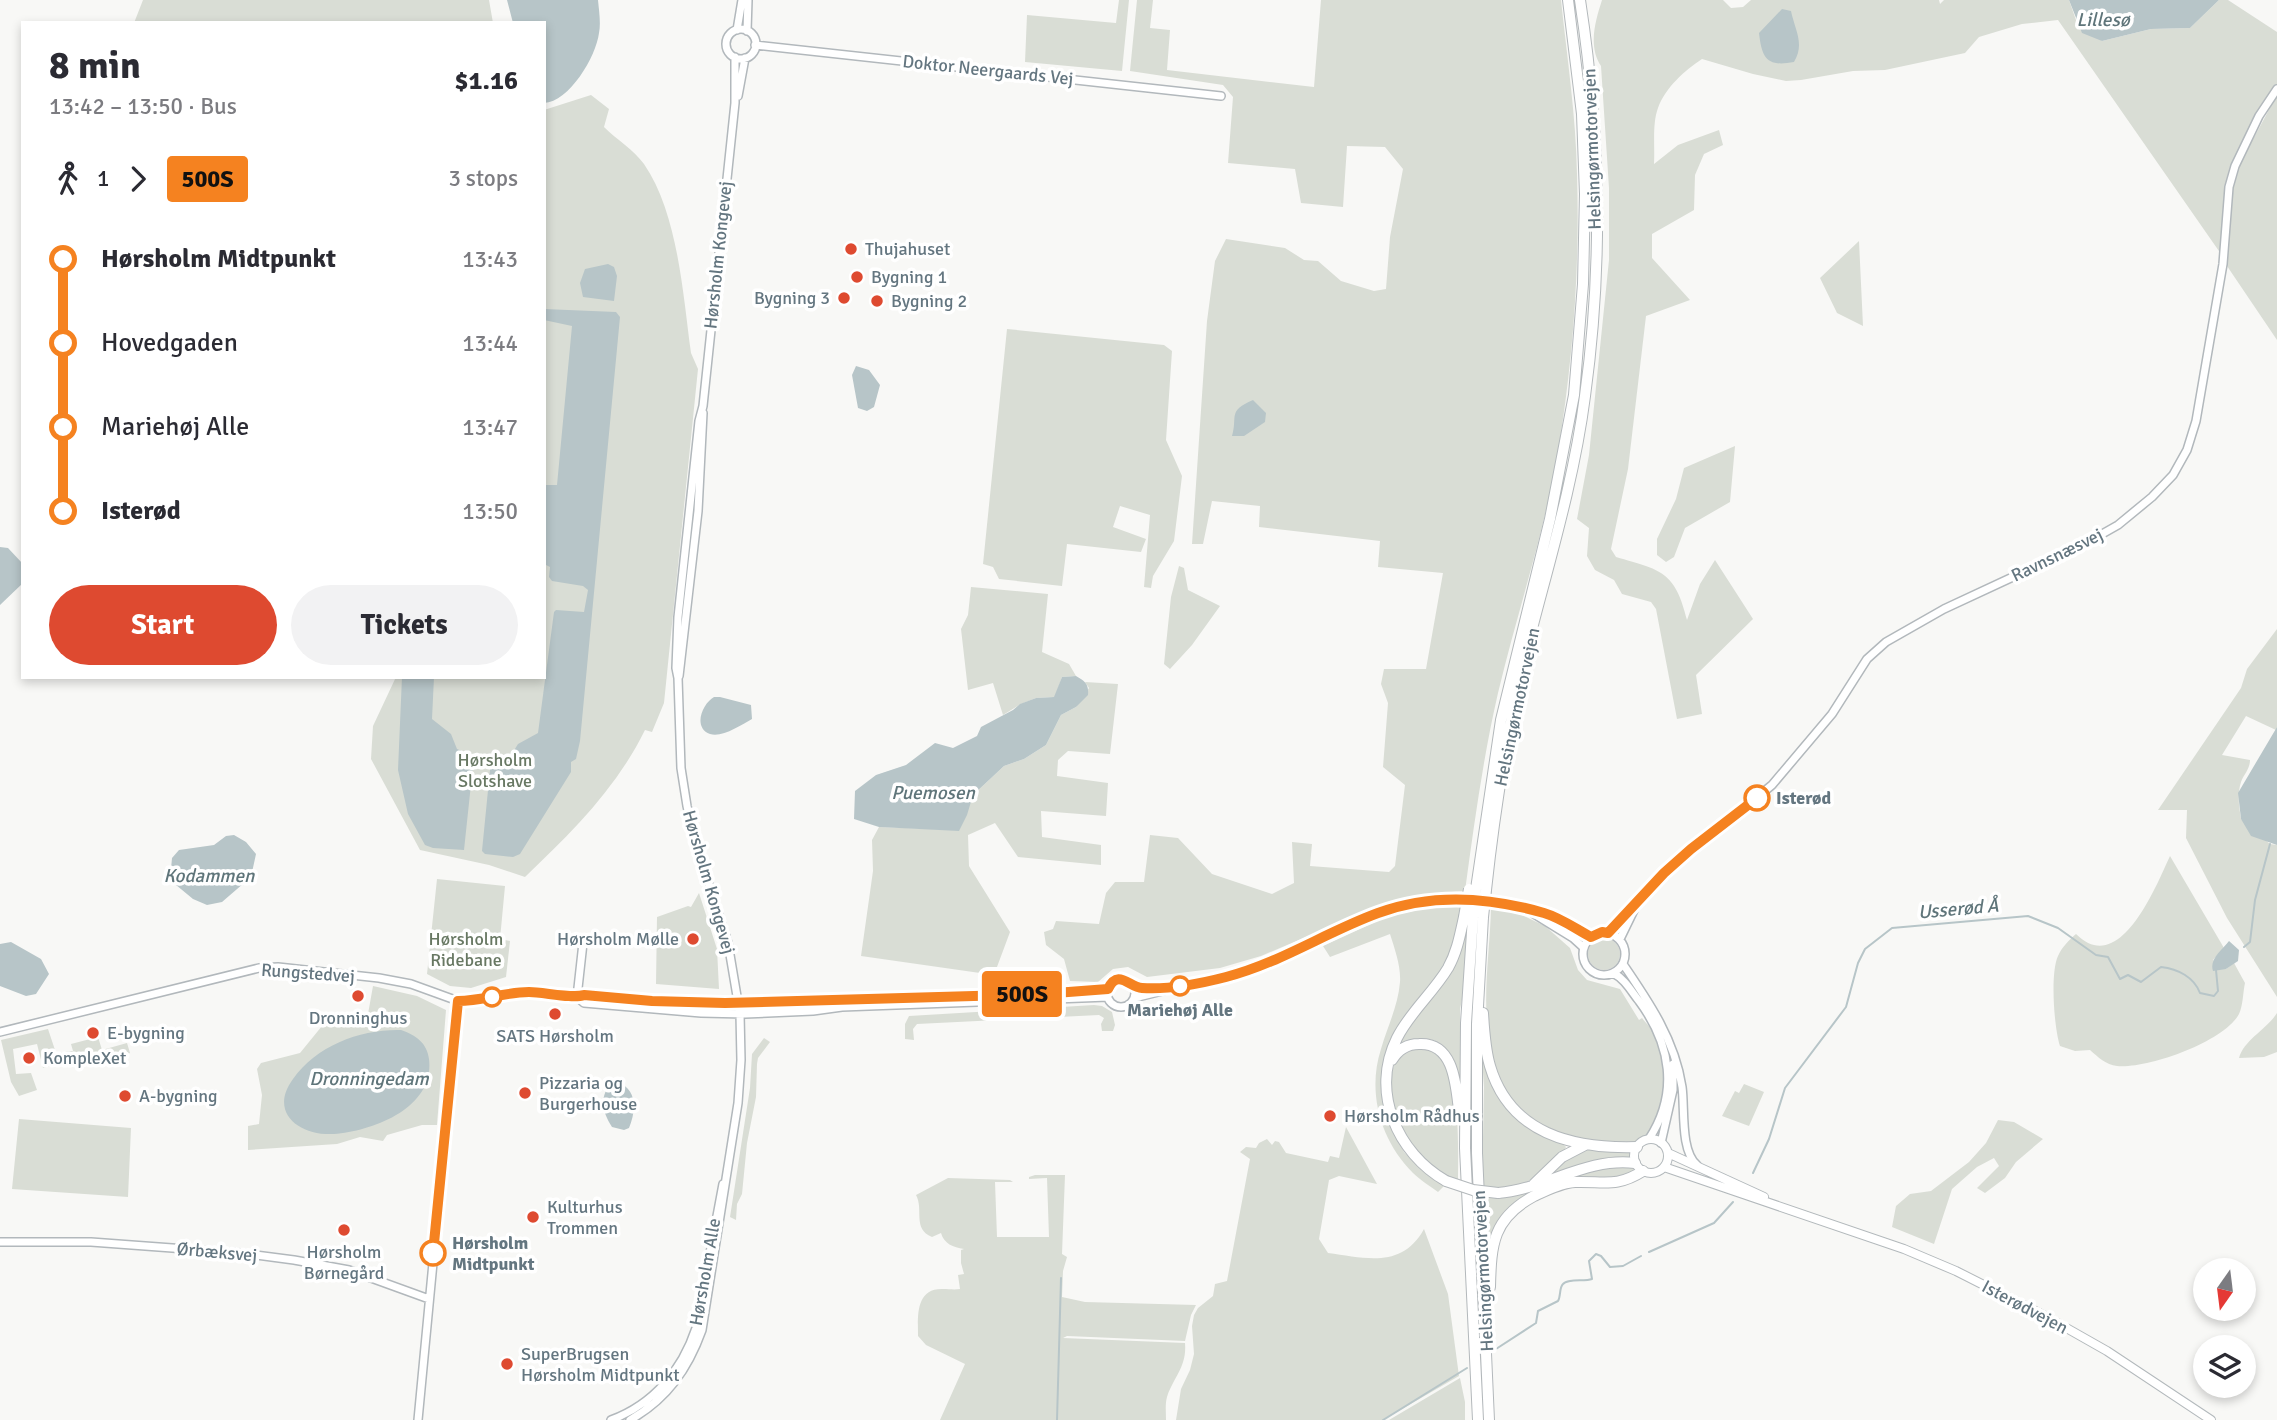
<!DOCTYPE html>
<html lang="en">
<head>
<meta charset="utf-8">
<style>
  body { margin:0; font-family:Signika,sans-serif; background:#f2f2f3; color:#2b2b33; height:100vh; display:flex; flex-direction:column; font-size:26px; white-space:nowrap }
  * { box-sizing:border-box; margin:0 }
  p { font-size:23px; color:#7c7c81 }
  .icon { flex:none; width:38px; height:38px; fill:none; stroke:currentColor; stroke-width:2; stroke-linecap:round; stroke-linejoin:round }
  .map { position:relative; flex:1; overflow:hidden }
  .details { position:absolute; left:21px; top:21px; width:525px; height:658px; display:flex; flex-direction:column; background:#fff; border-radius:0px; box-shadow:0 4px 10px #0003 }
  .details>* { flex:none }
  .badge { padding:0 14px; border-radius:5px; font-size:24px; line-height:46px }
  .needle { width:46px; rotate:194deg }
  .tools { position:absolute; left:2193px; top:1258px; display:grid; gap:14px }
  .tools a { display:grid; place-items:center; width:63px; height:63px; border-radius:50%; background:#fff; box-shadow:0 4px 10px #0003; font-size:35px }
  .map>.badge { position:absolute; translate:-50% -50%; box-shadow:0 0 0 4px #fff }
  .legs { display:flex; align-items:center; gap:10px; height:77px; padding:0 28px; font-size:23px }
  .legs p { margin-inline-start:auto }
  .overview { display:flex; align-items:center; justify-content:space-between; height:119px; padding:0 28px }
  h1 { font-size:38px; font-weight:700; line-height:52px }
  .action { display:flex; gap:14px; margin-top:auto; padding:14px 28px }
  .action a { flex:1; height:80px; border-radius:42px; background:#de4a30; color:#fff; font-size:28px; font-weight:700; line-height:80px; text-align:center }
  .action a+a { background:#f2f2f3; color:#2b2b33 }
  ul { padding:0 28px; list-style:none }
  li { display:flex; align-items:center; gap:24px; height:84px; font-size:26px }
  li i { display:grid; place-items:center; width:10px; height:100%; margin:0 9px; background:currentColor }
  li i::after { content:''; width:18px; height:18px; margin:-9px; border:5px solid; border-radius:50%; background:#fff }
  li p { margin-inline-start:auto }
  li:first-child i { background:linear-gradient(#0000 50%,currentColor 0) }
  li:last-child i { background:linear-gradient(currentColor 50%,#0000 0) }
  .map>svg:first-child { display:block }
</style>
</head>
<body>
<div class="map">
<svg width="2277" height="1420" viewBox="0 0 2277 1420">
  <rect width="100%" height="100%" fill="#f8f8f6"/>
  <path fill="#d9ddd5" d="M143,0H489L493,23H134Z
    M1119,0H1129L1122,71L1025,62L1027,15L1116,23Z
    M1137,0H1153L1150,28L1170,30L1167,70L1314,87L1321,0H1561C1567,57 1576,116 1577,174C1580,267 1573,360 1558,452C1544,534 1517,613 1498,693C1483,758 1474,825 1465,891L1426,894L1391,901L1261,956L1220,968L1147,977L1128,967L1113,969L1098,982L1070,981L1064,959L1046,945L1044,932L1053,929L1056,921L1099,924L1106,893L1115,882H1144L1150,835L1178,838L1212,874L1272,894L1294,883L1292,842L1312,844L1310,866L1389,872L1395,866L1405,785L1383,767L1388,703L1381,684L1384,669H1426L1443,573L1378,567L1380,541L1259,527L1260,506L1212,501L1203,544H1192L1207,321L1215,261L1226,239L1285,248L1304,260L1318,261L1341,281L1374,291L1386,289L1390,237L1403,169L1385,147L1347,146L1343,207L1301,203L1295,169L1228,163L1233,97L1223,85L1130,71Z
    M1602,0H1723L1731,8L1743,7L1751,0H1939L1940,4L1944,0H2069L2077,23L2102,41L2151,29L2190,28L2219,0H2228L2277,32V84L2257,115L2225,184L2221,254L2058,20L2022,24L1979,37L1965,53L1885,70L1853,71L1801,80L1786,81L1753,74L1702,59C1685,70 1665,88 1658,108C1652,124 1655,147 1654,164L1678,145L1719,130L1723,145L1704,154L1695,175L1694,210L1652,234V258L1690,300L1646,316L1628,469L1611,549L1616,557C1661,570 1675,571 1687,620L1700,584L1715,560L1753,619L1696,675L1702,714L1677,719L1656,609L1651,602L1622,594L1614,580L1595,570L1587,556L1589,528L1577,519L1589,455L1609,260V188L1601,66C1588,46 1595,22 1602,0Z
    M591,95L609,109L604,127C616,139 634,150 644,164C678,213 683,295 691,353L698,369L664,703L652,732L645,730C616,789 571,833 525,877L489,865L420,850L371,759L373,726L396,677H544V110Z
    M2277,95V340L2227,266L2232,185L2238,167Z
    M1859,241L1863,326L1837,313L1820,278Z
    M1007,329L1164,345L1172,351L1166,440L1182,476L1174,541L1153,576L1151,588L1144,587L1150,515L1120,506L1113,527L1146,539L1141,552L1067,544L1062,586L999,579L993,567L983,564Z
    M1735,446L1730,502L1685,528L1674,557L1666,562L1657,555V539L1676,499L1684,468Z
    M1179,566L1184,568L1188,590L1220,606L1192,645L1170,669L1164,664L1171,597Z
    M971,587L1048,594L1042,652L1069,664L1076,676L1062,677L1055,697L1036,698L1021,704L1003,715L993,683L968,690L961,629L968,615Z
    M2277,629V727L2276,730L2246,716L2222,755L2250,760C2250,769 2244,774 2241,782C2237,795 2239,806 2241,819L2270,844L2277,845V997L2227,918L2186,838L2187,810H2158L2241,688L2247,669Z
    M1085,682L1118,684L1110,754L1068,751L1058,760L1057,776L1108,783L1106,816L1041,811L1042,837L1101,845V865L1018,857L995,823L968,835L969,866L1010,932L994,975L861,956L873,871L872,840L879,827L959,830L973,795L1004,766L1024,759L1046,745L1061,715L1076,707L1089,688Z
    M2170,856L2224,948L2213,960L2226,969L2234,963L2245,983C2243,992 2243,1006 2239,1014C2224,1042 2147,1069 2117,1066C2106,1065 2098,1057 2090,1050L2075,1051L2060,1046C2054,1028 2050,973 2058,956C2062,947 2069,940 2076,934C2120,978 2156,886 2170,856Z
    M437,879L505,886L500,939L510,941L506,977L471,988L450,986L427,974Z
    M699,893L717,949L719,989L656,984L657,917L688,906L691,907Z
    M1435,906H1462L1452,949L1441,973L1409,1012L1383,1096L1390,1125L1404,1152L1424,1172L1444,1186L1438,1192C1430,1186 1420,1180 1413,1173C1380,1140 1367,1092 1381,1049C1388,1025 1398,1006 1400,982C1401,966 1395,950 1390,934L1330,957L1323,946L1386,917Z
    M1491,907L1522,915L1545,926L1570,948L1578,970L1587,980L1620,989L1639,1020L1642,1018C1647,1025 1655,1031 1658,1039C1666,1060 1668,1123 1647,1136C1643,1138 1637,1141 1633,1143C1625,1147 1610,1143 1601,1141C1550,1135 1513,1119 1496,1067C1478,1017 1490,959 1491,907Z
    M1469,918L1464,990L1460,1009V1098C1453,1061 1446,1020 1398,1048L1404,1033L1440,987Z
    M1588 954a16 16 0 1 1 32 0a16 16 0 1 1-32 0Z
    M373,986L417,996L446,1010L437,1125H422L387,1135L383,1141L360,1137L337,1144L248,1150V1126L259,1124L262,1095L257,1069L261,1063L300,1053L322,1026L344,1012L368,1014Z
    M1094,1005L1102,1006L1112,1012L1115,1025L1113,1031H1102L1101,1024L1104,1018L1099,1015L917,1024L913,1029L914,1040L905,1039V1024L909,1016Z
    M2277,1013V1052L2264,1057L2239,1058C2244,1040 2267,1029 2277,1013Z
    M48,1029L56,1053L73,1051L71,1044L98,1037L102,1050L127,1043L130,1053L105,1062L104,1059L88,1057L43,1068L37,1044L13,1049L16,1074L31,1073L37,1090L19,1096L11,1082L1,1040Z
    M764,1038L770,1042L758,1058L757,1064L756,1097L747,1143L742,1194L737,1204L736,1220L730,1217L750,1088L752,1054Z
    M1481,1043L1488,1073L1524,1124L1534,1132L1562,1143L1566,1147L1564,1151C1538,1175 1522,1195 1482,1187L1484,1087Z
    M1423,1046C1429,1049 1437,1052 1441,1058C1461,1082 1458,1151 1458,1182C1441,1174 1427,1165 1414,1150C1396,1129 1379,1075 1402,1053C1408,1048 1416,1047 1423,1046Z
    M1744,1084L1764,1092L1749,1126L1722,1116L1735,1091L1739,1093Z
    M19,1119L131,1128L128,1197L12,1189Z
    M1998,1120L2014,1122L2043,1139L2016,1162L2005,1178L1985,1193L1977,1188L1999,1166L1994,1158L1977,1167L1952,1189L1934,1244L1892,1227L1896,1206L1910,1194L1931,1191L1969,1162L1986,1143Z
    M1346,1127L1377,1184L1339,1176L1329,1180L1319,1239L1328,1253C1366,1258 1402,1269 1424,1229L1448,1294L1459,1376L1383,1420H1176L1181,1389L1190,1370L1194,1354L1192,1326L1194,1315L1198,1308L1213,1296L1215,1284L1227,1281L1250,1159L1240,1152L1246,1147L1256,1148L1259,1143L1267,1139L1272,1145L1275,1141L1279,1142L1286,1153L1328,1162L1330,1156L1339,1158Z
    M1587,1149L1630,1151V1159L1551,1175L1567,1157Z
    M1603,1167H1632L1637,1173L1629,1176L1586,1180L1509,1210L1487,1269L1483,1197C1521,1200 1541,1183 1575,1173C1584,1170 1594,1169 1603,1167Z
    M1035,1175H1065L1062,1254L1067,1257L1063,1271L1062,1297L1085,1302L1196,1305L1191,1315L1185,1341L1067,1336L1063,1338L1185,1343C1187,1367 1174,1376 1167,1397C1165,1404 1166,1413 1166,1420H940L965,1364L926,1345L918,1336C918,1317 915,1288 943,1289C949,1289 954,1290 960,1289L958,1275L964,1274L961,1263V1250L964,1249C953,1247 944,1244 941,1233L932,1237C912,1229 924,1209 916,1195L948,1178L1010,1180L1013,1182H995L997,1237H1049L1047,1178L1029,1179V1177Z
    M1460,1378L1465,1402V1420H1389Z"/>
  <path fill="#b7c5c8" d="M507,0H598C599,11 601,23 599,33C596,57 569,102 544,103V23H513Z
    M2069,0H2219L2190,28L2151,29L2102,41L2082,33Z
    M1782,9L1791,11C1795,30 1805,44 1794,62C1767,67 1762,59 1759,33Z
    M608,264L614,267L617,276L614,301L583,297L580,283L585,269Z
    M544,309L616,312L620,317L580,741L576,759L571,762V772L520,854L513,857L485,854L482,851L491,760L510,757L518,744L538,733L554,612L556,610L584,612L588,590L583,586L552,581L549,577L550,567L544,564V485H557L572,326L544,320Z
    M856,366L869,370L880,385L874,407L867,411L858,408L852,375Z
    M1253,400L1266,413L1265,422L1244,436H1232C1238,416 1227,411 1253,400Z
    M0,547L8,548L23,564V583L0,605Z
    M1076,676C1085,681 1089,684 1088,695L1076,707L1061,715L1046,745L1024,759L1004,766L973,795L967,815L959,831L879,827L854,819L855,791L876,775L906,765L935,743L953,748L977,736L981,727L1013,710L1020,704L1036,698L1054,697L1062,677Z
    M402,677H434L432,719L451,734L457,749L474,756L464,850L433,848L425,845L408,814L398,770Z
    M714,697H720L751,705L752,719C741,725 722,738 710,734C692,727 703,703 714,697Z
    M2277,727V845L2251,836L2241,819L2238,793Z
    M234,835L246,842L256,854L251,877L222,902L207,905L193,899L170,880L172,858L179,850L214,845L226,836Z
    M2229,941L2239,950L2238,961L2226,969L2213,971C2209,959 2222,950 2229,941Z
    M11,942L41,959L49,974L36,994L26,996L0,986V944Z
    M401,1030C416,1035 427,1043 429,1059C435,1108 373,1131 334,1134C300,1136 268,1113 293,1079C317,1045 361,1029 401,1030Z
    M617,1082C638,1089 636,1111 629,1128L624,1130L612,1127C602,1111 599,1098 611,1083Z"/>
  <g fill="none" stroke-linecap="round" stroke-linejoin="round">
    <path stroke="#b7c5c8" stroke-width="2" d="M2244,947L2250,942L2255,900L2270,844
      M1753,1173L1769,1139L1785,1088L1846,1007L1858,963L1865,949L1892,928L2028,916L2058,928L2096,955L2108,957L2120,979L2128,975L2141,982L2161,967C2178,969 2194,977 2200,993L2214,996L2218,991L2216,970
      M1649,1252L1714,1223L1733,1202
      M1496,1349L1536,1323L1538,1311L1558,1301C1561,1296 1559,1288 1563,1284C1568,1278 1585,1282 1592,1279L1589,1261L1596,1254L1601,1256L1610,1267L1623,1266L1641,1256
      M1057,1420L1061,1278
      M1383,1420L1467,1368"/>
    <g stroke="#b2b8bc" stroke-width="10">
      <path id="secondary" d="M726 44a15 15 0 1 1 30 0a15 15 0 1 1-30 0Z
        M737,30L742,0
        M747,31L748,0
        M755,45L1221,96
        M738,96L745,58
        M679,676L698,511L703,413
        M1534,914L1573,938L1584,948
        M1583 954a21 21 0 1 1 42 0a21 21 0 1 1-42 0Z
        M1608,933L1664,873L1772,785L1832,714L1867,659L1886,642L1944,609L2088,542L2118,525L2152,497L2173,475L2187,450L2196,421L2223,264L2229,187L2235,166L2259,116L2277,89
        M1620,939L1636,906
        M1623,964C1649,1002 1675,1040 1682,1087C1685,1108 1680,1151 1697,1165
        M1613,973C1625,979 1631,991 1639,1001C1671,1044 1679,1093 1649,1139
        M1107 993a14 14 0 1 1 28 0a14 14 0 1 1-28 0Z
        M1133,987H1162
        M577,997L584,995L652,1001L725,1003L1042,994L1108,989
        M577,997L583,943
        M1134,998L1252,969L1275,961L1376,914L1404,905L1432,900L1460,898L1491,901L1545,913L1591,937
        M744,1012L753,1008L825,1004
        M0,1032L259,968L278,967L379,978L411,984L458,1001L530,992L561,994L577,997L584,1003L701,1013L745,1014L813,1011L842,1007L1108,997
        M1661,1143L1673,1090V1064
        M0,1242H91L240,1253L294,1260L349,1270L429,1299
        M418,1420L458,1001
        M611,1420C654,1404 682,1370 696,1328L723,1184
        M630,1420C667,1399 688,1369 702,1330L738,1103L741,1060L740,1014L728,943L695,841L687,806L681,768L678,678L676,668L678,617L699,421L703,406L735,103V57"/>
    </g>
    <g stroke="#b3b9bc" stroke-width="10">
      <path id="primary" d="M1634 1156a17 17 0 1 1 34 0a17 17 0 1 1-34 0Z
        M1668,1153L1764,1197
        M1664,1167L1904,1249L1956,1271L2047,1317L2107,1351L2211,1420"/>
    </g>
    <g stroke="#b3b8bb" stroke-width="12">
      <path id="highway" d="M1476,889L1501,720L1550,519L1574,395L1583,284L1585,194L1582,114L1568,0
        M1486,890C1495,807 1508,725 1528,644C1549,562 1574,481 1585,396C1603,266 1600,130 1580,0
        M1473,917L1466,1023L1465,1148L1478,1420
        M1483,917L1477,1024V1153L1489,1420
        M1483,1013C1484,1031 1485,1049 1490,1066C1510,1134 1573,1149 1637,1147
        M1392,1060C1398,1050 1407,1044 1419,1044C1457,1042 1456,1092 1460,1118
        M1446,1181C1397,1153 1370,1092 1397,1038C1410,1012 1433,993 1448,968C1457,952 1460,935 1464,917
        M1534,1184L1562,1157L1585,1145
        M1498,1193C1546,1189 1586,1157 1635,1163
        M1490,1287C1491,1244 1493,1218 1534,1196C1547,1190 1561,1183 1575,1182C1604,1181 1616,1188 1643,1171"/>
    </g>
    <use href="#secondary" stroke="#fff" stroke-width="7"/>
    <use href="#primary" stroke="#fff" stroke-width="8"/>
    <use href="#highway" stroke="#fff" stroke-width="10"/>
    <g stroke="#b3b8bb" stroke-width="12" stroke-linecap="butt">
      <path id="highway-bridge" d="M1464,917L1469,889
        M1473,917L1476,889
        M1483,917L1486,890
        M1446,1181L1473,1190L1498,1193"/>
    </g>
    <use href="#highway-bridge" stroke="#fff" stroke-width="10"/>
  </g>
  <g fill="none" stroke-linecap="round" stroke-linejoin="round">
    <g stroke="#fff" stroke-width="16">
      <path id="line-1" d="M433,1253L458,1001C482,1001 505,992 529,992C543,992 573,999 584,995L652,1001L725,1003L1042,994L1108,989C1118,968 1129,987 1142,988C1170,990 1199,984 1226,977C1280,963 1326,932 1378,913C1432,893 1489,897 1544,913C1561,918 1576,929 1591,937L1602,932L1608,933L1664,873L1691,849L1757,798"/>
    </g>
    <use href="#line-1" stroke="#f58220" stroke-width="10"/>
  </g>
  <g fill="#de4a30" stroke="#fff" stroke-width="2.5">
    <circle cx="851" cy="249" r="7"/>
    <circle cx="857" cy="277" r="7"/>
    <circle cx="844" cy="298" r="7"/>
    <circle cx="877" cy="301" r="7"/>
    <circle cx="693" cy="939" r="7"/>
    <circle cx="358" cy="996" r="7"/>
    <circle cx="555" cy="1014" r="7"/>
    <circle cx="93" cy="1033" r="7"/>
    <circle cx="29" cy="1058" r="7"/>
    <circle cx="525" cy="1093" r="7"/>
    <circle cx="125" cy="1096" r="7"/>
    <circle cx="1330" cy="1116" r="7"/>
    <circle cx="533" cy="1217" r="7"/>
    <circle cx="344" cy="1230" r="7"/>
    <circle cx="507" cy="1364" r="7"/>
  </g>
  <g fill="#fff" stroke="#f58220" stroke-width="3.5">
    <circle cx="1757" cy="798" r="12"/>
    <circle cx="1180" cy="986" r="9"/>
    <circle cx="492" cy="997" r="9"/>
    <circle cx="433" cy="1253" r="12"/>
  </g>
  <g text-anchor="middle" stroke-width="7" stroke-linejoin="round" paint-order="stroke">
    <g font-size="18" fill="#647680" stroke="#fff">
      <text transform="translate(988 70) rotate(6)" y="6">Doktor Neergaards Vej</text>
      <text transform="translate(1592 149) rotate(-92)" y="6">Helsingørmotorvejen</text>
      <text transform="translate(718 255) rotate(-84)" y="6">Hørsholm Kongevej</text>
      <text transform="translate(2057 555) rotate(-26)" y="6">Ravnsnæsvej</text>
      <text transform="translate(1517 707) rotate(-78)" y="6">Helsingørmotorvejen</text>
      <text transform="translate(709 882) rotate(74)" y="6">Hørsholm Kongevej</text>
      <text transform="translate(308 973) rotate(4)" y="6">Rungstedvej</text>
      <text transform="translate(217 1252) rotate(5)" y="6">Ørbæksvej</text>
      <text transform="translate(1483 1271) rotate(-93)" y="6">Helsingørmotorvejen</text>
      <text transform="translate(705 1272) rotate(-80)" y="6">Hørsholm Alle</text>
      <text transform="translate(2025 1307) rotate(28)" y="6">Isterødvejen</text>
    </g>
    <g font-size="18" fill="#647680" stroke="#fff" text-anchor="start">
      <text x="865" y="255">Thujahuset</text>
      <text x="871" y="283">Bygning 1</text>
      <text x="830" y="304" text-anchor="end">Bygning 3</text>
      <text x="891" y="307">Bygning 2</text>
      <text x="679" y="945" text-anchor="end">Hørsholm Mølle</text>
      <text x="358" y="1024" text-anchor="middle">Dronninghus</text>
      <text x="107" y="1039">E-bygning</text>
      <text x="555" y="1042" text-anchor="middle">SATS Hørsholm</text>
      <text x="43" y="1064">KompleXet</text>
      <text x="539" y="1089">Pizzaria og<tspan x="539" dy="21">Burgerhouse</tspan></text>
      <text x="139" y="1102">A-bygning</text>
      <text x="1344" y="1122">Hørsholm Rådhus</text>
      <text x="547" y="1213">Kulturhus<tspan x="547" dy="21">Trommen</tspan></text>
      <text x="344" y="1258" text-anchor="middle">Hørsholm<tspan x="344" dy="21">Børnegård</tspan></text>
      <text x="521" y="1360">SuperBrugsen<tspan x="521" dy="21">Hørsholm Midtpunkt</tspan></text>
    </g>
    <g font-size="18" fill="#687863" stroke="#fff">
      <text x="495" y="766">Hørsholm<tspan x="495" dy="21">Slotshave</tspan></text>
      <text x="466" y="945">Hørsholm<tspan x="466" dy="21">Ridebane</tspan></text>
    </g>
    <g font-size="18" font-weight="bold" fill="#647680" stroke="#fff" text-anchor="start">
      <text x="1776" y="804">Isterød</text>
      <text x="1180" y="1016" text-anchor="middle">Mariehøj Alle</text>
      <text x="452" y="1249">Hørsholm<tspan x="452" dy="21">Midtpunkt</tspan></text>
    </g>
    <g font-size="19" font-style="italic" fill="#5f757a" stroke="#fff">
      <text x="2103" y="26">Lillesø</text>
      <text x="933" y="799">Puemosen</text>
      <text x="209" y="882">Kodammen</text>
      <text transform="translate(1958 908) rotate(-5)" y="7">Usserød Å</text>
      <text x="369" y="1085">Dronningedam</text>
    </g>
  </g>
</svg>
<div class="tools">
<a><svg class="needle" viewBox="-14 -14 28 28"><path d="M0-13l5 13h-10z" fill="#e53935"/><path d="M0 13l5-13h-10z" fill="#7c7c81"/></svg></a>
<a><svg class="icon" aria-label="layers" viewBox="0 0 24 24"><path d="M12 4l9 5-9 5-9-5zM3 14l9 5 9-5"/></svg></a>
</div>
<b class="badge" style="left:1022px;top:994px;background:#f58220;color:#111">500S</b>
<section class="details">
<div class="overview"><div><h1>8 min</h1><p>13:42 – 13:50 · Bus</p></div><b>$1.16</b></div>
<div class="legs"><svg class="icon" aria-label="walk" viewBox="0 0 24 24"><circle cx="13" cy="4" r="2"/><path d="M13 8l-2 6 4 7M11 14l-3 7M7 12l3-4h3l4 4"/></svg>1<svg class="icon" aria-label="forward" viewBox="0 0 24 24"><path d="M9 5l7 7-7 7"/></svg><b class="badge" style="background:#f58220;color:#111">500S</b><p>3 stops</p></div>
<ul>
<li><i style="color:#f58220"></i><b>Hørsholm Midtpunkt</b><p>13:43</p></li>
<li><i style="color:#f58220"></i><span>Hovedgaden</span><p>13:44</p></li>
<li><i style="color:#f58220"></i><span>Mariehøj Alle</span><p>13:47</p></li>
<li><i style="color:#f58220"></i><b>Isterød</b><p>13:50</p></li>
</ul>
<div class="action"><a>Start</a><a>Tickets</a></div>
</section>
</div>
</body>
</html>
